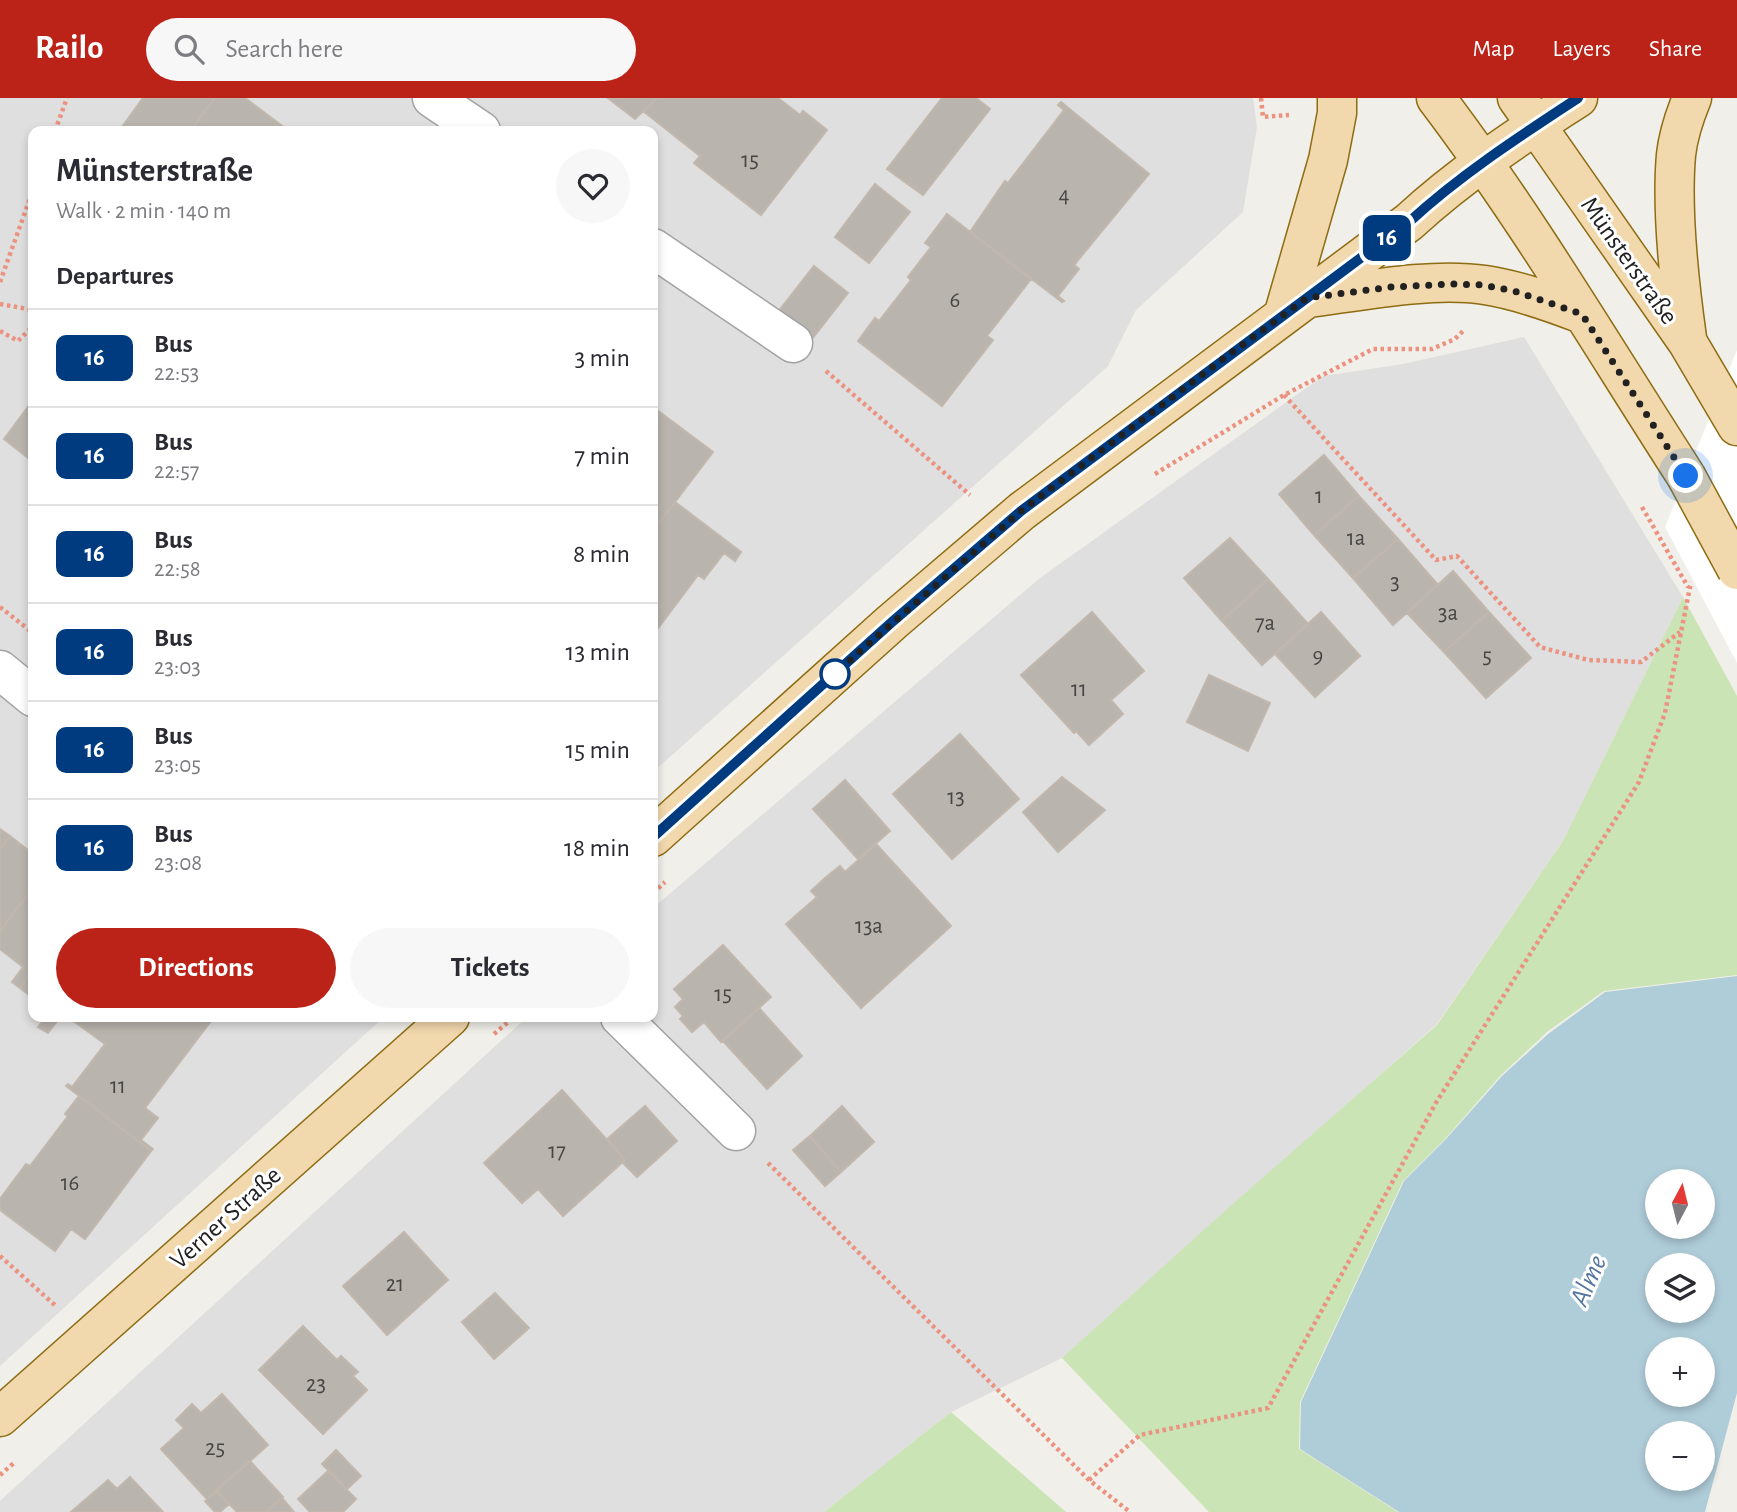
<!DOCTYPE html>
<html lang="en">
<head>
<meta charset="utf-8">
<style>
  body { margin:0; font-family:"Alegreya Sans",sans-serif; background:#f7f7f7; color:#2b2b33; height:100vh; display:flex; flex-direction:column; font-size:26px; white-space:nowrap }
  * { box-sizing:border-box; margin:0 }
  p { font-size:23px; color:#7c7c81 }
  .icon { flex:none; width:38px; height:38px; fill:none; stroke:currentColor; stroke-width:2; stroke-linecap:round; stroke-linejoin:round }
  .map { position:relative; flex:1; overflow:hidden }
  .details { position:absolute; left:28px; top:28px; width:630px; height:896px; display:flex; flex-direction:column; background:#fff; border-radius:14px; box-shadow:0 4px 10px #0003 }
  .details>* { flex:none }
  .badge { padding:0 14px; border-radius:10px; font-size:24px; line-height:46px }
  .needle { width:46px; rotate:7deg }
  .buttons { position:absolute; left:1645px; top:1071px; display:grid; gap:14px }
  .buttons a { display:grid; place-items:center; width:70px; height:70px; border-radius:50%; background:#fff; box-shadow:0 4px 10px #0003; font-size:35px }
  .you { position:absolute; width:35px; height:35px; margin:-18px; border:5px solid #fff; border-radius:50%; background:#1a73e8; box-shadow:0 0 0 10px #1a73e833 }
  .map>.badge { position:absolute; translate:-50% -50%; box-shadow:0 0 0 4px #fff }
  h2 { padding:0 28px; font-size:26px; line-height:63px }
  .round { display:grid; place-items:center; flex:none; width:74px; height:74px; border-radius:37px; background:#f7f7f7 }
  .headline { display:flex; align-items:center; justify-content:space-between; height:119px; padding:0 28px }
  h1 { font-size:33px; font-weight:700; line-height:52px }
  .primary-button { display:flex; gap:14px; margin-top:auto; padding:14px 28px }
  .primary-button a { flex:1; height:80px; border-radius:42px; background:#bb2218; color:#fff; font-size:28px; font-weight:700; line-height:80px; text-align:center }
  .primary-button a+a { background:#f7f7f7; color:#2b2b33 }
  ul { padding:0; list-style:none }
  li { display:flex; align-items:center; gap:21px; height:98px; padding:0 28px; border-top:2px solid #e1e1e2 }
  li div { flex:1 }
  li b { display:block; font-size:26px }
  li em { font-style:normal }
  li .badge { min-width:77px; font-weight:700; text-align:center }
  header { display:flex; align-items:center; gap:42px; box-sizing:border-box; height:98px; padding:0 35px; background:#bb2218; color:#fff }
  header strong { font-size:33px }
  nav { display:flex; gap:38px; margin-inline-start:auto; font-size:24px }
  .search { width:490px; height:63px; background:#f7f7f7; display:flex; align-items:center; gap:18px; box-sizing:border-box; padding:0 24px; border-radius:38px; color:#7c7c81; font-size:26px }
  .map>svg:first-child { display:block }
</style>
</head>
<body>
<header>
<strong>Railo</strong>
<div class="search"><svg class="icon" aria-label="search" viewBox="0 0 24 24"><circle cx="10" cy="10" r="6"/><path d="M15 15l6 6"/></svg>Search here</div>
<nav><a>Map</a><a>Layers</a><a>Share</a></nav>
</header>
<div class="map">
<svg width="1737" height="1414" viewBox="0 0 1737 1414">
  <rect width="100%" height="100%" fill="#f1efe9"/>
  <path fill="#dfdfdf" d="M0,0H1253L1257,29L1243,114L1136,212L1108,268L653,674V33H33V919H384L0,1268Z
    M1524,239L1683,499L1563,743L1437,926L1062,1260L951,1314L824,1414H0V1403L527,919H653V810L1040,480L1323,278L1403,266Z"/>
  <path fill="#cae4b6" d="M1683,499L1737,598V877L1604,893L1547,934L1501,977L1445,1041L1403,1083L1300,1304L1299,1351L1398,1414H1209L1062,1260L1227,1111L1437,927L1563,743Z
    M951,1314L1066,1414H824Z"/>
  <path fill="#afcdd9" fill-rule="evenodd" d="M1737,878V1295L1705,1414H1399L1300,1351L1301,1304L1404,1083L1446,1041L1502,978L1548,936L1605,894ZM1657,1083H1703V1129H1657ZM1657,1167H1703V1213H1657ZM1657,1251H1703V1297H1657ZM1657,1335H1703V1381H1657Z"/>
  <path fill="#fff" d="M1737,252V565L1665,429Z"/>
  <path fill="#bab4af" stroke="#c1b7ad" stroke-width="2" d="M143,0H215L190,33H119Z
    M215,0H245L289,33H190Z
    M608,0H657L635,21Z
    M657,0H778L800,17L803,13L827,32L761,117L694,65L700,58L643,13Z
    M942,0H976L990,11L923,97L887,71Z
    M1061,4L1149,76L1074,167L1079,171L1058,198L1064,203L1062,204L970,134L1005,83L1008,85L1064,12L1058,7Z
    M875,86L910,114L869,165L835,139Z
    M947,116L1031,181L987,238L993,242L942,308L858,243L875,220L879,223L911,182L908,179L931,149L925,145Z
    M814,168L848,195L808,246L774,219Z
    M33,302V364L4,341Z
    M653,309L713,354L656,429L653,427Z
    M1324,357L1359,398L1314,437L1279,396Z
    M1359,398L1398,441L1353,480L1314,437Z
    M675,404L741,454L735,463L724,455L704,481L698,477L653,537V427L656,429Z
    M1230,440L1268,481L1222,523L1184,480Z
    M1398,441L1438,487L1393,527L1353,480Z
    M1453,473L1489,514L1444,554L1407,515Z
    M1268,481L1308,526L1262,567L1222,523Z
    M1092,514L1144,573L1111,602L1123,616L1089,647L1076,633L1074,635L1021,577Z
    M1321,514L1360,558L1315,599L1275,556Z
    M1489,514L1531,560L1486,600L1444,554Z
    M1209,577L1270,605L1248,653L1187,624Z
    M960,636L1019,701L952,761L893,696Z
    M1062,679L1105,712L1058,754L1023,714Z
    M845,682L890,733L858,761L813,711Z
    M0,731L10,738L0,751Z
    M10,738L33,756V790L0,833V751Z
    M876,746L951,828L861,910L786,826L817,799L811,793L825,780L840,768L845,774Z
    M33,790V872L20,890L12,884L23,869L0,851V833Z
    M723,847L771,899L721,944L704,924L692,934L680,921L683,918L675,909L683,901L674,891Z
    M33,872V900L20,890Z
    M759,910L802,958L767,991L723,943Z
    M46,919H60L48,935L38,929Z
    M68,919H205L211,923L145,1010L158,1020L141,1042L153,1051L151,1053L66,988L68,986L72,989L105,946Z
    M562,992L625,1062L563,1118L538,1091L522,1105L484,1065Z
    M79,998L151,1053L85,1141L71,1131L55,1153L0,1112V1101L26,1066L30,1068L68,1018L65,1016Z
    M645,1008L677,1043L637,1079L622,1064L625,1062L607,1041Z
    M842,1008L874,1044L841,1074L810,1038Z
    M810,1038L841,1074L825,1088L793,1052Z
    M404,1134L448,1182L387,1237L343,1188Z
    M495,1195L529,1230L494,1261L462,1224Z
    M303,1228L337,1262L341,1258L358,1274L353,1278L367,1292L323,1336L259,1272Z
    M222,1296L268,1347L207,1401L161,1351L184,1330L176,1322L192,1306L201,1315Z
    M336,1352L361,1378L347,1391L322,1366Z
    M250,1363L283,1399L266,1414H237L216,1392Z
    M328,1373L356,1401L343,1414H310L298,1401Z
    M130,1379L163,1414H71L108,1382L117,1391Z
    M216,1392L229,1406L220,1414H215L205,1403Z
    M282,1400L294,1414H266Z"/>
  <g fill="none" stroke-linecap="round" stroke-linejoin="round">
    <g stroke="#a2a2a2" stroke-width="41">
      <path id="minor" d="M432,0L481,33
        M653,150L793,245
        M0,572L33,599
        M620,919L736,1033"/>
    </g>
    <g stroke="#8d6c12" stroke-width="41">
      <path id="major" d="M1436,0C1527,120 1604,251 1686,378
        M1517,0L1688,245L1737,328
        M1309,200C1362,193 1432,179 1485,187C1518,192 1551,204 1582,216
        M1284,215L1328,62L1337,15V0
        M1687,240C1679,183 1671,113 1676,57C1678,38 1685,17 1692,0
        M653,739L892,524L1022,413L1409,124C1460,77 1520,37 1578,0
        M0,1319L450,919"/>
    </g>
    <path stroke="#eb9280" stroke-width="4.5" stroke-dasharray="3.5 3.5" stroke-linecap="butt" d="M1261,0L1263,19L1289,17
      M55,33L67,0
      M0,184L33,92
      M0,206L33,212
      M0,233L18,243L33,228
      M826,273L970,397
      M1284,297L1436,462L1457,458L1540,549L1588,562L1641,564L1680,534
      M1155,376L1284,297L1373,251H1432L1455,241L1464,232
      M1642,409L1688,489
      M0,509L33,535
      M653,795L665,784
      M494,936L514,919
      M768,1065L1089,1382L1130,1414
      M0,1158L57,1209
      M0,1377L15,1364
      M1089,1382L1140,1337L1268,1310L1437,1003L1639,684L1665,615L1691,484"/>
    <use href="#minor" stroke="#fff" stroke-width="38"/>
    <use href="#major" stroke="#f2d8ad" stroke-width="38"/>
    <g stroke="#8d6c12" stroke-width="41" stroke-linecap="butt">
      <path id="major-bridge" d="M1686,378L1737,472"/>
    </g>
    <use href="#major-bridge" stroke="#f2d8ad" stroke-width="38"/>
  </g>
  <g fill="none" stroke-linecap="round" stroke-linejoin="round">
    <g stroke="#fff" stroke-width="16">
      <path id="line" d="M653,739L892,524L1021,413L1409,124C1460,77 1520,38 1578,0"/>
    </g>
    <use href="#line" stroke="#003b80" stroke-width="10"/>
    <path stroke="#212121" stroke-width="7" stroke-dasharray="0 12.6" d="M835,576L833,577L1021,413L1227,258L1307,200L1391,189L1454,186L1483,187L1514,193L1582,216L1686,378"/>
  </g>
  <circle fill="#fff" stroke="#003b80" stroke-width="3.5" cx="835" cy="576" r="14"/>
  <g text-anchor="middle" stroke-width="6" stroke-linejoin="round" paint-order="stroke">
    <g font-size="23" fill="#474644">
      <text x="750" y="69">15</text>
      <text x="1064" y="104">4</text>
      <text x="955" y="209">6</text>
      <text x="1319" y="405">1</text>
      <text x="1356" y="447">1a</text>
      <text x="1395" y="491">3</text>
      <text x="1448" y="522">3a</text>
      <text x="1265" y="532">7a</text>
      <text x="1318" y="565">9</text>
      <text x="1487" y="565">5</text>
      <text x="1079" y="598">11</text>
      <text x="956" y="706">13</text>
      <text x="869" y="835">13a</text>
      <text x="723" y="903">15</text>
      <text x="118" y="995">11</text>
      <text x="557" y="1060">17</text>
      <text x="70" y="1092">16</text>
      <text x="395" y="1193">21</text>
      <text x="316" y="1293">23</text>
      <text x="215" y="1357">25</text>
    </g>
    <g font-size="26" fill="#212121" stroke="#fff">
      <text transform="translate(1630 162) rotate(55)" y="9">Münsterstraße</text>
      <text transform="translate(225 1119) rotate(-42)" y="9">Verner Straße</text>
    </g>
    <g font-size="28" font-style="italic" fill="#5476a0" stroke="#fff">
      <text transform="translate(1587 1182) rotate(-66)" y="10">Alme</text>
    </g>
  </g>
</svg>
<div class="buttons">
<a><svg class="needle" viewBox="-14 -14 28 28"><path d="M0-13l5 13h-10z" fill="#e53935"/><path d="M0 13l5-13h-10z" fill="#7c7c81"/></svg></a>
<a><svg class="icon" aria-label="layers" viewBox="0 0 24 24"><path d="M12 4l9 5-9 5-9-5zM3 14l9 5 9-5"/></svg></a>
<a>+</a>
<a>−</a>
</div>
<div class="you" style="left:1686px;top:378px"></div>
<b class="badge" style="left:1387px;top:140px;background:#003b80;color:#fff">16</b>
<section class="details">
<div class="headline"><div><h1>Münsterstraße</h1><p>Walk · 2 min · 140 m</p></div><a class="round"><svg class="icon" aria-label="heart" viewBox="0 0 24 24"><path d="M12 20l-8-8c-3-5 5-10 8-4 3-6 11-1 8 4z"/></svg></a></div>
<h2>Departures</h2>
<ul>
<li><span class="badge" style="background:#003b80;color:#fff">16</span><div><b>Bus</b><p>22:53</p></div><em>3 min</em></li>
<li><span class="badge" style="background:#003b80;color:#fff">16</span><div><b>Bus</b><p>22:57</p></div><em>7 min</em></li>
<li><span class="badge" style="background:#003b80;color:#fff">16</span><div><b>Bus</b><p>22:58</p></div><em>8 min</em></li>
<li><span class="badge" style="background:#003b80;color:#fff">16</span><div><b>Bus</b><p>23:03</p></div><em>13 min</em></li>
<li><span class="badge" style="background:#003b80;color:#fff">16</span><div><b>Bus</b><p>23:05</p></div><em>15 min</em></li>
<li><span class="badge" style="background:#003b80;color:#fff">16</span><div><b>Bus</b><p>23:08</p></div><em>18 min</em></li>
</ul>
<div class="primary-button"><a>Directions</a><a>Tickets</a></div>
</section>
</div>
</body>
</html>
